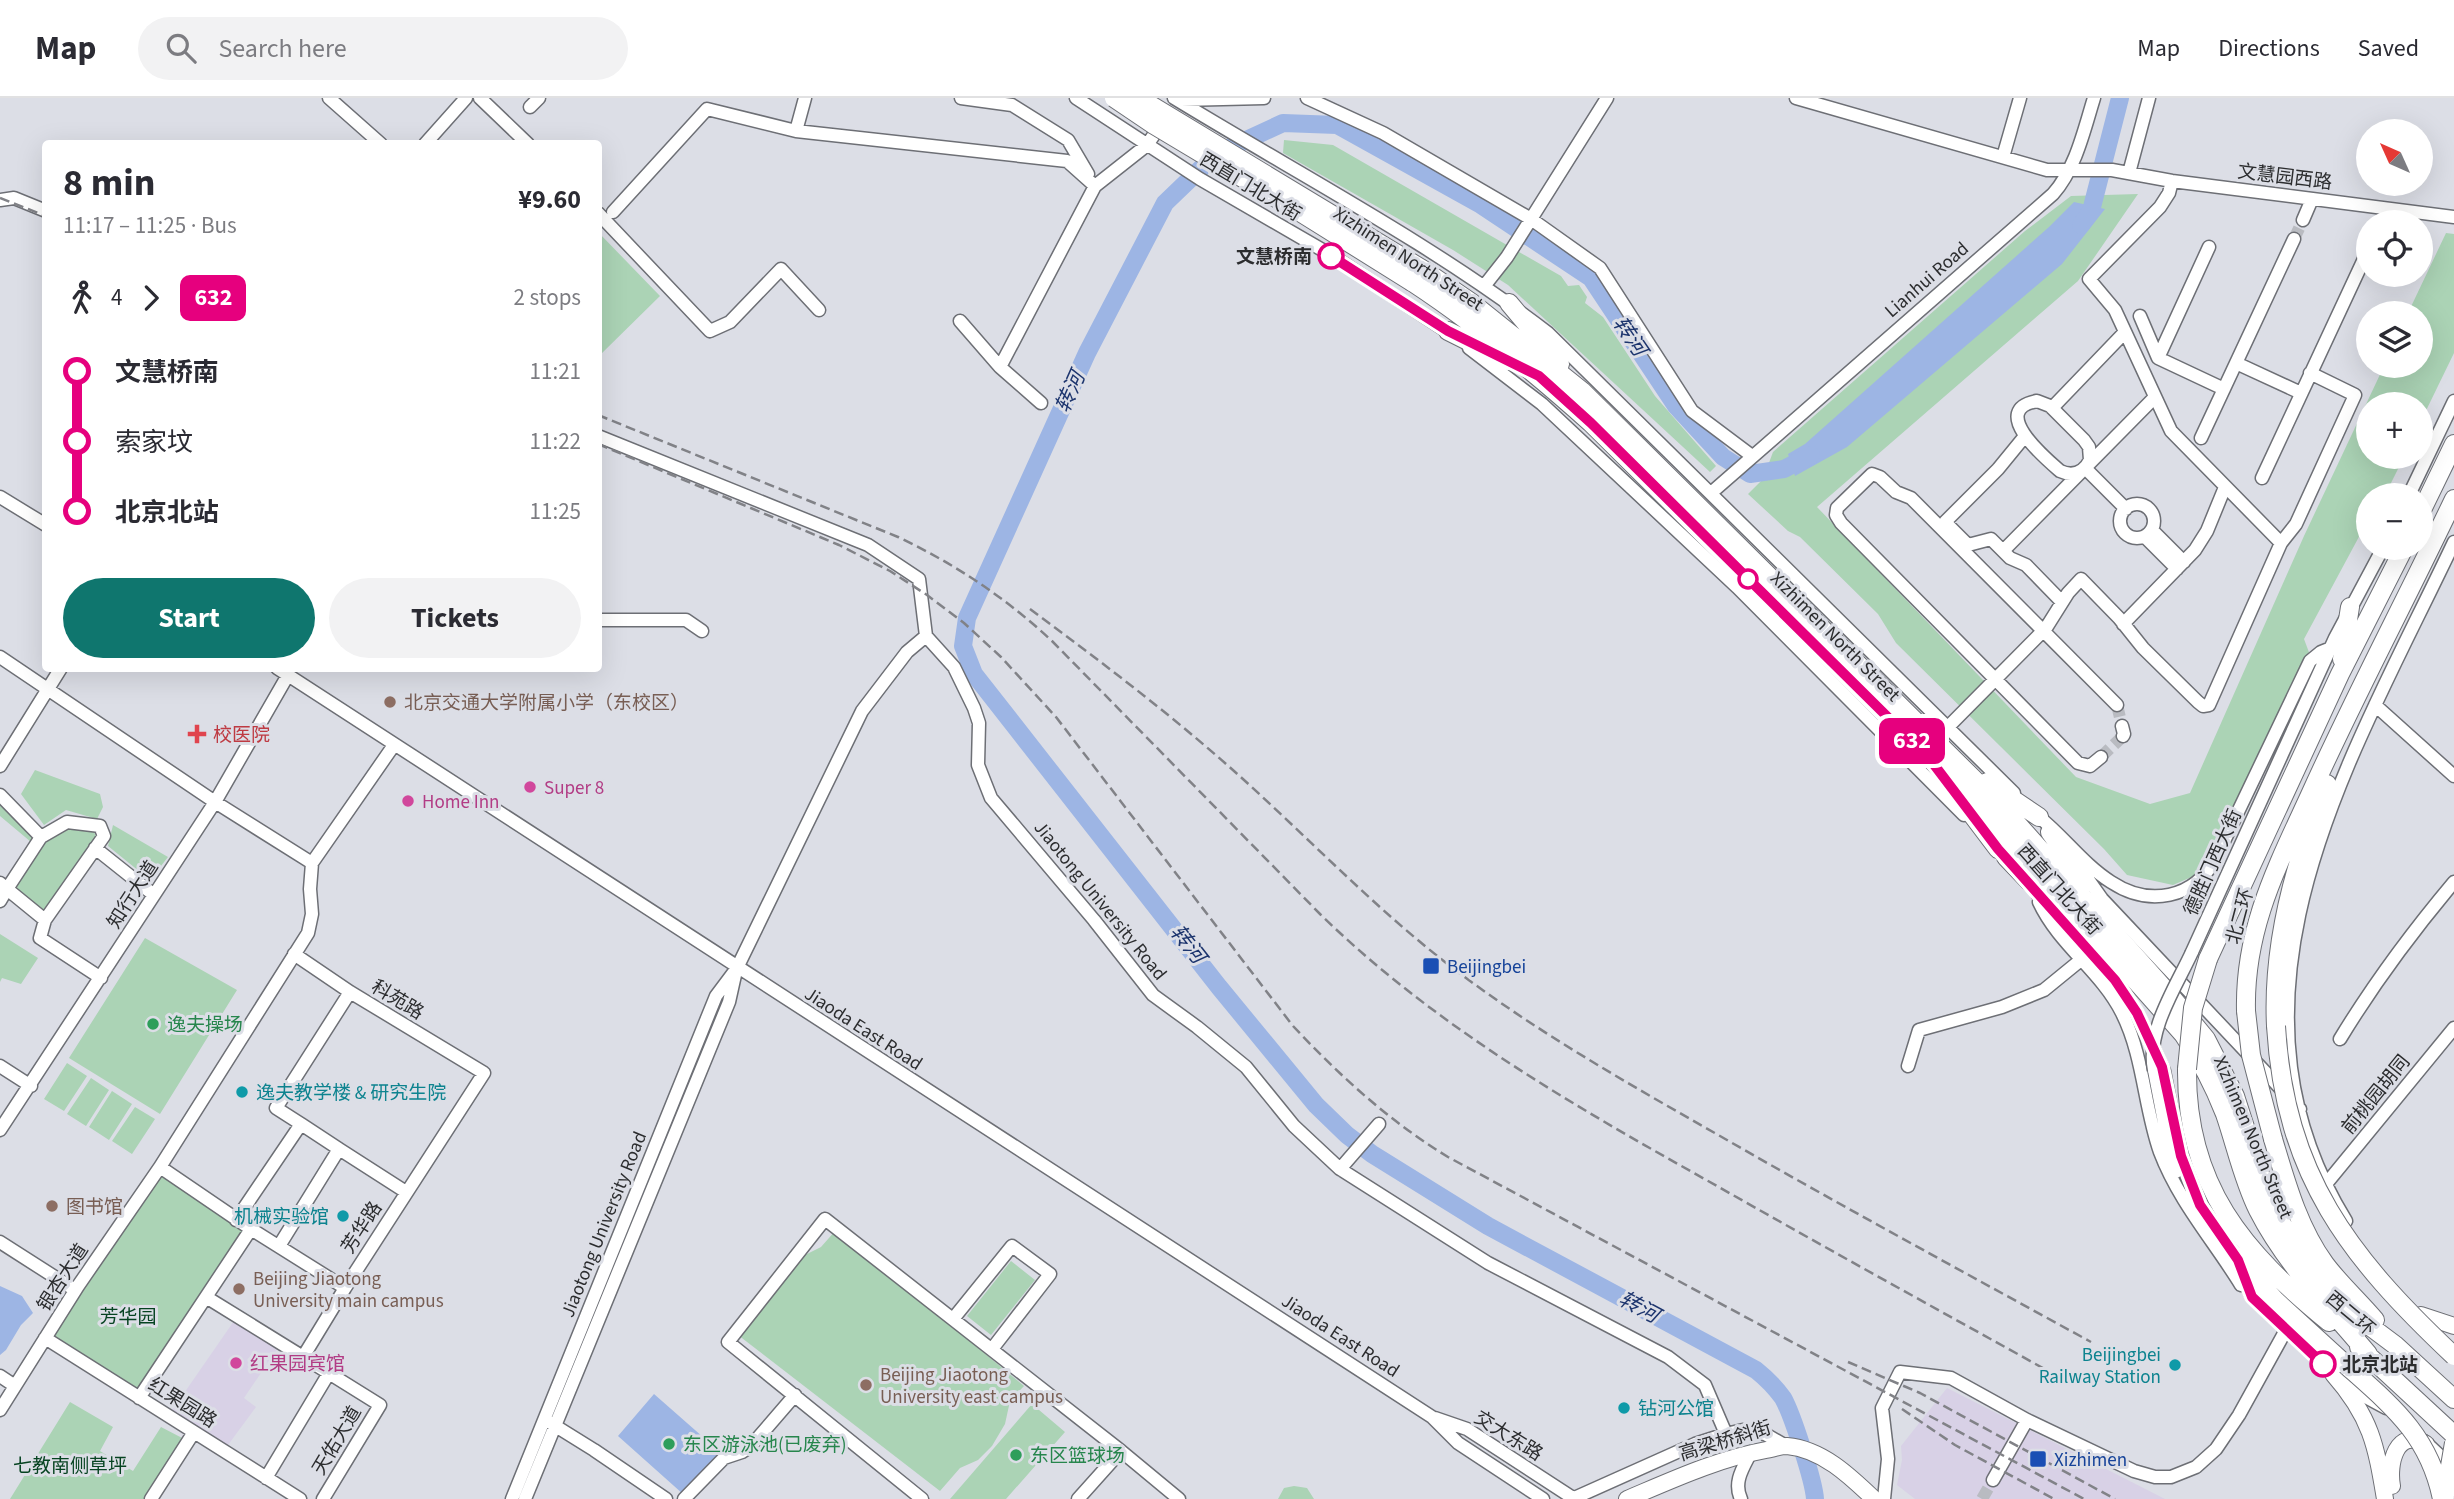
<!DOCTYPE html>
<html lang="en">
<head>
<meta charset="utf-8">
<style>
  body { margin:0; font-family:"Source Sans 3","Noto Sans SC",sans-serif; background:#f2f2f3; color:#2b2b33; height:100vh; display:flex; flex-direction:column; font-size:26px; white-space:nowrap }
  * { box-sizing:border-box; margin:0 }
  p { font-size:23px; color:#7c7c81 }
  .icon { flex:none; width:38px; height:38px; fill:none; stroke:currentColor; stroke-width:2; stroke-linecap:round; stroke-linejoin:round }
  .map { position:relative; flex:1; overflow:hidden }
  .side { position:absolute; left:42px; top:42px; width:560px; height:532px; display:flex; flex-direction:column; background:#fff; border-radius:7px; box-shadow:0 7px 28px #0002 }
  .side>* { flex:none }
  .badge { padding:0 14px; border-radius:10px; font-size:24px; line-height:46px }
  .needle { width:46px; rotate:315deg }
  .buttons { position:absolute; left:2356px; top:21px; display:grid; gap:14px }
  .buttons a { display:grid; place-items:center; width:77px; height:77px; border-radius:50%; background:#fff; box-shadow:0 7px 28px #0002; font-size:35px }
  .map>.badge { position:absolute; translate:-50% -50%; box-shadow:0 0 0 4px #fff }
  .legs { display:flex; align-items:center; gap:10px; height:77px; padding:0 21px; font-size:23px }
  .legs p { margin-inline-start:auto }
  .overview { display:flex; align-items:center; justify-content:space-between; height:119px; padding:0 21px }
  h1 { font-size:38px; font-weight:700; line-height:52px }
  .button { display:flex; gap:14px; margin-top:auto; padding:14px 21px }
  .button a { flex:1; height:80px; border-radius:42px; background:#0f766e; color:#fff; font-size:28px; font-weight:700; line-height:80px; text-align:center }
  .button a+a { background:#f2f2f3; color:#2b2b33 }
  ul { padding:0 21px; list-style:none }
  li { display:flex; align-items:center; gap:24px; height:70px; font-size:26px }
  li i { display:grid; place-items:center; width:10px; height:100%; margin:0 9px; background:currentColor }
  li i::after { content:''; width:18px; height:18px; margin:-9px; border:5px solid; border-radius:50%; background:#fff }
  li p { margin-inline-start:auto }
  li:first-child i { background:linear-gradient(#0000 50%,currentColor 0) }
  li:last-child i { background:linear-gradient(currentColor 50%,#0000 0) }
  header { display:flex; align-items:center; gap:42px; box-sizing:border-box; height:98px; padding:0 35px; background:#fff; border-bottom:2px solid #e1e1e2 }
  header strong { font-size:33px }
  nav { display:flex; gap:38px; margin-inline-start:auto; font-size:24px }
  .search { width:490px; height:63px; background:#f2f2f3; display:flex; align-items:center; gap:18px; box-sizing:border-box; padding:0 24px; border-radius:38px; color:#7c7c81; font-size:26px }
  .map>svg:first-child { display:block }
</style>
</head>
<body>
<header>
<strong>Map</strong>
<div class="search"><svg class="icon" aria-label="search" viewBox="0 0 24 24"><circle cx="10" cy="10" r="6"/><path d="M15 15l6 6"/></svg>Search here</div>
<nav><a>Map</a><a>Directions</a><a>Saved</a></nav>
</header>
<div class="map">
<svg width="2454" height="1401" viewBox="0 0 2454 1401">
  <rect width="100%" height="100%" fill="#dcdee6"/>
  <path fill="#d8d1e6" d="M236,1220L280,1247L244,1300L256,1309L228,1347L171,1314Z
    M1947,1290L2165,1401H1915L1897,1387L1902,1362L1901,1348Z"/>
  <path fill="#abd3b5" d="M1284,42L1333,47L1561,178L1568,188L1579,187L1587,199L1585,205L1603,219L1655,298L1716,368L1710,374L1508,187L1453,152L1283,55Z
    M2138,96L2078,183L1817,409L2076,679L2150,706L2190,695L2304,438L2384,268H2420V215H2408L2446,135L2454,136V255L2420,325V306H2368V359H2404L2385,397H2368V422L2304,541L2310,557L2211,761L2194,778L2173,787L2127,777L2104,751L1896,545L1878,516L1800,439L1788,433L1748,396L1763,381L1773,354L2025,133L2071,98Z
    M599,135L660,198L599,258Z
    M35,672L100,696L103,709L97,721L66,712L44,727L21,696Z
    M0,703L35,736L31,744L0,718Z
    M113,727L168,759L150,782L108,748Z
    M66,729L93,732L96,738L42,814L12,791L44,743Z
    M0,836L38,860L21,886L2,880L0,884Z
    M145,840L237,892L160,1016L69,960Z
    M67,965L87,978L64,1013L44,1001Z
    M91,980L109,992L86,1028L67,1016Z
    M112,993L132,1006L109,1042L89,1029Z
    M135,1009L155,1021L132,1056L112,1043Z
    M163,1072L248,1135L141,1297L46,1238Z
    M836,1132L1024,1288L1010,1303L1005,1326L992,1348L978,1362L960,1370L940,1393L738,1237L795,1162L821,1149Z
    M1011,1163L1035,1182L991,1237L967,1218Z
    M70,1304L113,1329L100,1353L133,1373L161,1329L186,1342L147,1401H10Z
    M1032,1306L1065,1334L1006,1401H950Z
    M1294,1388L1307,1390L1314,1401H1278L1284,1390Z"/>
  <path fill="#9db5e4" d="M2074,104L2105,111L2062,166L1847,349L1795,378L1788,356L1805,346L2049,129Z
    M0,1188L22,1198L33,1215L21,1227L6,1252L0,1257Z
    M654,1296L720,1354L683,1396L618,1338Z"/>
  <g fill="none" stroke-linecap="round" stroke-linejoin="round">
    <path stroke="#9db5e4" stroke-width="18" d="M2081,127L2091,113L2120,0
      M1811,357L1784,371L1750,376L1723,359L1676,308L1591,180L1481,107L1337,27L1283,25L1216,56L1165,105L1087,255L967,520L963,548L974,576L1219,889L1316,1007L1347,1037L1372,1056L1488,1128L1756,1272C1766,1280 1775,1289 1783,1300C1792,1316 1814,1383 1815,1401"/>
    <path stroke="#b9bbc1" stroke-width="12" stroke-dasharray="12 6" stroke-linecap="butt" d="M2294,141L2303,122
      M2117,607L2122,628
      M2101,659L2123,638
      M1982,1401L1993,1382"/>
    <g stroke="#6d6f75" stroke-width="15">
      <path id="minor" d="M329,0L381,46
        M480,0L528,46
        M961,0L1012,7L1068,42L1088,76
        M1076,0L1200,81L1331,157L1454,238
        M1174,0C1300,77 1431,145 1548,235L2014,695
        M1307,0L1383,35L1531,121L1607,0
        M1796,0L2047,72H2112L2172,83L2454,119
        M1181,2L1264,0
        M530,9L539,0
        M796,33L1067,63L1095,88
        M425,46L466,0
        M2003,59L2020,0
        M2129,75L2149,0
        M0,102L14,100L46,113
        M613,114L707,11L796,33L805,0
        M598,115L710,233L730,224L781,171L819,212
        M2303,122L2312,101
        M1485,187L1507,159L1531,121L1600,170L1692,313L1752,358
        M2140,218L2158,260L2224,291
        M960,223L1000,269L1041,305
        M1469,250L1542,306L1737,489L1964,717
        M2158,260L2209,149
        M2236,265L2301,295
        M1000,269L1095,88L1147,47L1162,25
        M2037,303L2050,308L2084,342L2089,349L2090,362C2084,374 2073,379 2060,373C2045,360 1988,312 2037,303Z
        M2052,310L2125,234
        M598,338L868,447L919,481L926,538
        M2025,338L1998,371L1945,424L1968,447L1991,441L2003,453L2154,300
        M2201,340L2294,141
        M2085,370L2126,411
        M2262,380L2364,161
        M1711,395L2053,96C2076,70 2084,32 2094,0
        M2409,397L2454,303
        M0,399L46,427
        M2120 423a17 17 0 1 1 34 0a17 17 0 1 1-34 0Z
        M2152,432L2184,464
        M2145,439L2177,471
        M2281,445L2296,426L2355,297L2310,275
        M2003,453L2010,460L2026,467L2062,504
        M598,522H686L702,533
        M2123,526L2195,452L2207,433L2225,389
        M0,559L215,704L312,765
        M277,570L1432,1319L1458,1345L1543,1401
        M2375,607L2454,678
        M2122,628L2124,636L2123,638
        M1948,629L2046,530L2068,495L2081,481L2119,520L2143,550L2198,604L2203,608L2209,607L2281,445L2171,333L2115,212L2089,181L2160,109L2169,95L2172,83
        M2101,659L2090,668L2078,665L1841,425L1836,417L1837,410L1872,376L1880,379L1896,394L1911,400L2117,607
        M0,668L61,570
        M0,697L41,739L7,791L45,822L40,840L101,880
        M2039,719C2064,739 2084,767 2111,784C2149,809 2194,801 2216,760L2310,563L2321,554L2331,550
        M41,739L67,724L100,728L104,738L45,822
        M95,750L154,797
        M2073,760L2102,801L2300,1011
        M0,785L7,791L0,803
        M2038,797L2110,875L2137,915L2164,973L2178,1046L2192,1092L2211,1125L2237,1161L2252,1199L2347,1289L2386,1310
        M2039,804C2059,847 2101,873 2122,915C2144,959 2144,1009 2160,1054C2179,1104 2214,1143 2241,1187
        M2192,854L2335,540L2383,450
        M2340,941C2374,885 2412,834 2454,784
        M0,968L31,988
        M1908,968L1919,932L2002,909L2044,892L2082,861
        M2154,972L2167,1040L2176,1074
        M301,1026L276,1010L350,894
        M0,1032L215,704L288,577
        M160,1069L251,1131L345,1190L484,975L350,894L294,856
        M1340,1071L1379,1026
        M2326,1086L2454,930
        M236,1122L301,1026L339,1051
        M2346,1123C2204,892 2354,656 2454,444
        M0,1144L75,1192
        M279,1148L339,1051L406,1094
        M206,1199L303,1259
        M953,1221L1012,1148L1050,1176L992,1251
        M45,1240L300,1401
        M0,1278L15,1288
        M139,1300L251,1131
        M0,1312L78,1188L160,1069L308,835L312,816L310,791L312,765L394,647
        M1435,1320L1467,1331L1573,1400
        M549,1324L594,1352L666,1401
        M2424,1343L2454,1371
        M266,1380L329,1275
        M1993,1382L2027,1322
        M151,1401L194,1334
        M323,1401L380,1307L303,1259L345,1190
        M512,1401L716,898L737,870L862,613L907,554L926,538L954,569L974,610L979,625L978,667L991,700L1094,822L1153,897L1197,929L1246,969L1294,1028L1340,1071L1488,1165L1668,1259L1705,1287L1726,1336
        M525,1401L729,904L735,877
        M684,1401L724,1360L742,1354L751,1348L795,1297
        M922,1401L728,1244L825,1121L1121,1353L1179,1401
        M1078,1401L1121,1353
        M1572,1401L1695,1346L1726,1336L1743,1332L1765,1336L1786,1348
        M1741,1401C1733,1384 1743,1370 1751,1354
        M1884,1401L1888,1361L1882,1310L1900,1274L1951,1280L2027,1322L2134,1373L2155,1379H2171L2196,1369L2216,1351L2239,1317L2286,1232"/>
    </g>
    <g stroke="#6d6f75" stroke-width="18">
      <path id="major" d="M2421,1217L2454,1228
        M2333,1276C2371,1319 2376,1347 2385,1401
        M2392,1388C2388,1366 2396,1329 2426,1346
        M1627,1401C1672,1382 1717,1361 1766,1352C1772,1351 1780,1348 1787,1348C1822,1351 1850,1378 1874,1401"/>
    </g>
    <g stroke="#6d6f75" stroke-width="20">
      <path id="highway" d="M1422,171L1472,205L1582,293L2004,711L2169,896L2206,941L2235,998L2270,1107L2308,1167L2351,1214L2395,1247L2454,1301
        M1412,184C1476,226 1534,274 1591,325L1929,660L1978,705L2183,936C2200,961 2214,988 2225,1016C2236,1048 2243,1082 2258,1112C2286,1167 2329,1209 2368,1256
        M1509,205L1560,266
        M1448,233L1508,263
        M2420,416L2454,346
        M2342,561L2350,509
        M1987,684L2039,719
        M1958,698L1998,751
        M2050,734L2062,751L2081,791
        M2006,759L2029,783L2049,799
        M2208,861L2340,576L2404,450
        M2246,913C2244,831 2277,769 2310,697C2355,597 2407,500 2454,401
        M2276,928C2272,846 2295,762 2327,686
        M2187,971C2186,1088 2243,1154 2329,1224
        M2273,1041C2286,1084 2298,1129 2325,1166C2340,1186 2359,1203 2375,1222
        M2235,1158L2276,1203L2346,1267
        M2359,1249L2454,1337"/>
    </g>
    <use href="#minor" stroke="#fff" stroke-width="12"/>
    <use href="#major" stroke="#fff" stroke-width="16"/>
    <use href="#highway" stroke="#fff" stroke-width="18"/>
    <path stroke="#818287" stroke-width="2.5" stroke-dasharray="10 5" stroke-linecap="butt" d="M0,100L46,118
      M598,317L898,439C955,466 1006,500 1052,543L1321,817C1437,930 1576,1009 1717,1088C1833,1154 1951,1219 2068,1284
      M598,346L839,447L890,473L927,497L964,525L1001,559L1056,619L1293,928C1340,978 1389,1023 1448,1059L2084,1401
      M1030,511C1100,563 1169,615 1234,673C1310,741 1380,816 1462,877C1545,939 1636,990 1727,1042C1847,1111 1969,1177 2091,1244
      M1848,1264L1920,1295L2115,1401
      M1902,1311L1955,1347L2054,1401"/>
    <g stroke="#6d6f75" stroke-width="15" stroke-linecap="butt">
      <path id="minor-bridge" d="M2154,972C2146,933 2176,889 2192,854"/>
    </g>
    <g stroke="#6d6f75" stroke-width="20" stroke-linecap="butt">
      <path id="highway-bridge" d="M1114,0L1154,27L1303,116L1412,184
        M1139,0L1422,171
        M2246,913L2251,957L2273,1041
        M2276,928C2285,1078 2349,1159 2454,1258
        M2187,971L2193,910L2208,861
        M2346,1267C2392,1308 2429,1337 2442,1401
        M2445,1397L2454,1345"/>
    </g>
    <use href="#minor-bridge" stroke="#fff" stroke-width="12"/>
    <use href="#highway-bridge" stroke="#fff" stroke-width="18"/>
  </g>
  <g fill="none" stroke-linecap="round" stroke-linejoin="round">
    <g stroke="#fff" stroke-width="16">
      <path id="line-1" d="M1331,158L1448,233L1539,278L1591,325L1929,660L1998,751L2115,882L2137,915L2162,969L2181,1058L2200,1107L2238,1162L2252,1199L2323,1266"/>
    </g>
    <use href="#line-1" stroke="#e6007e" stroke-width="10"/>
  </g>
  <g fill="#fff" stroke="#e6007e" stroke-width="3.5">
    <circle cx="1331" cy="158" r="12"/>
    <circle cx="1748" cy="481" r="9"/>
    <circle cx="2323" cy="1266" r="12"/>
  </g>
  <g fill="#8d6e63" stroke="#dcdee6" stroke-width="2.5">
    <circle cx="390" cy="604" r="7"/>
    <circle cx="52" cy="1108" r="7"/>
    <circle cx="239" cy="1191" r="7"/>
    <circle cx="866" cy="1287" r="7"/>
  </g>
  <path fill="#e0444e" stroke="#dcdee6" stroke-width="2.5" d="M193.5 625.5h7v7h7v7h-7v7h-7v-7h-7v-7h7z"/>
  <g fill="#d1479c" stroke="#dcdee6" stroke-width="2.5">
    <circle cx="530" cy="689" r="7"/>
    <circle cx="408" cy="703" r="7"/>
    <circle cx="236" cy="1265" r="7"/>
  </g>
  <g fill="#1a4fb4" stroke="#dcdee6" stroke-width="2.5">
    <rect x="1422" y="859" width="18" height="18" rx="3.5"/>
    <rect x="2029" y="1352" width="18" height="18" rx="3.5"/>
  </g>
  <g fill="#2e9e5b" stroke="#dcdee6" stroke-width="2.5">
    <circle cx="153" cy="926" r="7"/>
    <circle cx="669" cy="1346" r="7"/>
    <circle cx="1016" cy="1357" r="7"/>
  </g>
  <g fill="#0f9aa8" stroke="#dcdee6" stroke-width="2.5">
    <circle cx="242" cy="994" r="7"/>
    <circle cx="343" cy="1118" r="7"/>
    <circle cx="2175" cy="1267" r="7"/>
    <circle cx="1624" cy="1310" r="7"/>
  </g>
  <g text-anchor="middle" stroke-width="6" stroke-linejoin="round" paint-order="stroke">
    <g font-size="19" fill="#2c2d2f" stroke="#dcdee6">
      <text transform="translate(2285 78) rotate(7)" y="7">文慧园西路</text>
      <text transform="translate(1251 88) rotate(31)" y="7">西直门北大街</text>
      <text transform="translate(1409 160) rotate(33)" y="7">Xizhimen North Street</text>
      <text transform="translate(1926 181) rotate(-41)" y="7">Lianhui Road</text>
      <text transform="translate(1836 538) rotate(45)" y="7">Xizhimen North Street</text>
      <text transform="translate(2212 764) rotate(-66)" y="7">德胜门西大街</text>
      <text transform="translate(2060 791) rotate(48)" y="7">西直门北大街</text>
      <text transform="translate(132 796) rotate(-57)" y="7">知行大道</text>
      <text transform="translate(1101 802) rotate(51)" y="7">Jiaotong University Road</text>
      <text transform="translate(2239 818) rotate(-75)" y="7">北二环</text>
      <text transform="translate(398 901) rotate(31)" y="7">科苑路</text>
      <text transform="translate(864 930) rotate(33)" y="7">Jiaoda East Road</text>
      <text transform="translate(2375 996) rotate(-51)" y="7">前桃园胡同</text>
      <text transform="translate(2254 1039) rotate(67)" y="7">Xizhimen North Street</text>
      <text transform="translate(603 1126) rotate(-68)" y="7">Jiaotong University Road</text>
      <text transform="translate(361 1129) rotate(-57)" y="7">芳华路</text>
      <text transform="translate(62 1179) rotate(-57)" y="7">银杏大道</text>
      <text transform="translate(2351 1215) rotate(40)" y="7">西二环</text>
      <text transform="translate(1341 1237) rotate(33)" y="7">Jiaoda East Road</text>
      <text transform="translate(183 1304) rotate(32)" y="7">红果园路</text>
      <text transform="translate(1509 1337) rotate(32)" y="7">交大东路</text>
      <text transform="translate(336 1342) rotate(-59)" y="7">天佑大道</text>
      <text transform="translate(1725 1342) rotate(-17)" y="7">高梁桥斜街</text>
    </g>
    <g font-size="19" font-weight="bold" fill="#2c2d2f" stroke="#dcdee6" text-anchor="end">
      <text x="1312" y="165">文慧桥南</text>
      <text x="2342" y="1273" text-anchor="start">北京北站</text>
    </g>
    <g font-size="19" fill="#785e54" stroke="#dcdee6" text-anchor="start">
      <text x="404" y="611">北京交通大学附属小学（东校区）</text>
      <text x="66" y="1115">图书馆</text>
      <text x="253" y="1187">Beijing Jiaotong<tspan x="253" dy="22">University main campus</tspan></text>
      <text x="880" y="1283">Beijing Jiaotong<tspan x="880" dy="22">University east campus</tspan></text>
    </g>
    <g font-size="19" fill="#be3a42" stroke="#dcdee6" text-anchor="start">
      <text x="213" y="643">校医院</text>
    </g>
    <g font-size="19" fill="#b23c85" stroke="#dcdee6" text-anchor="start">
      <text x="544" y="696">Super 8</text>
      <text x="422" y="710">Home Inn</text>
      <text x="250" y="1272">红果园宾馆</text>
    </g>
    <g font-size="19" fill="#164399" stroke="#dcdee6" text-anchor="start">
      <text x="1447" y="875">Beijingbei</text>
      <text x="2054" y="1368">Xizhimen</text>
    </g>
    <g font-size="19" fill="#27864d" stroke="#dcdee6" text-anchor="start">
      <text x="167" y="933">逸夫操场</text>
      <text x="683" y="1353">东区游泳池(已废弃)</text>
      <text x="1030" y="1364">东区篮球场</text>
    </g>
    <g font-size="19" fill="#0d838f" stroke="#dcdee6" text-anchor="start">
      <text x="256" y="1001">逸夫教学楼 &amp; 研究生院</text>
      <text x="329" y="1125" text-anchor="end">机械实验馆</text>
      <text x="2161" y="1263" text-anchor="end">Beijingbei<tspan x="2161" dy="22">Railway Station</tspan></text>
      <text x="1638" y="1317">钻河公馆</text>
    </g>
    <g font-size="19" fill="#064321" stroke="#dcdee6">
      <text x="128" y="1225">芳华园</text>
      <text x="70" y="1374">七教南侧草坪</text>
    </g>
    <g font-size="21" font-style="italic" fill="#1d356e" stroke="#dcdee6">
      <text transform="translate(1630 238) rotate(56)" y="7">转河</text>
      <text transform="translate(1070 294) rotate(-66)" y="7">转河</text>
      <text transform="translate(1188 846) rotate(52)" y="7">转河</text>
      <text transform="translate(1639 1209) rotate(28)" y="7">转河</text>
    </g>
  </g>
</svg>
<div class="buttons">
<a><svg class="needle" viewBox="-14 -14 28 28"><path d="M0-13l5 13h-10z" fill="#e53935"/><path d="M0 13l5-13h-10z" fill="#7c7c81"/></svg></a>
<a><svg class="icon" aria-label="locate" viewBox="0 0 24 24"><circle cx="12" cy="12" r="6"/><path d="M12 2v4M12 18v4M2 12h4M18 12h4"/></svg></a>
<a><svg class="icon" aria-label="layers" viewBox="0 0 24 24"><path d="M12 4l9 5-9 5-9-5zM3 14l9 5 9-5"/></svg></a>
<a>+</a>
<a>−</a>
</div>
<b class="badge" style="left:1912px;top:643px;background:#e6007e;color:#fff">632</b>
<section class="side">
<div class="overview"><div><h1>8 min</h1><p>11:17 – 11:25 · Bus</p></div><b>¥9.60</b></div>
<div class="legs"><svg class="icon" aria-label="walk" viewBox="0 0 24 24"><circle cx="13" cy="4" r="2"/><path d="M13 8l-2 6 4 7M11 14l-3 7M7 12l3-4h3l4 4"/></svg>4<svg class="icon" aria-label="forward" viewBox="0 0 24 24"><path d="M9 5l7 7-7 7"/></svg><b class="badge" style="background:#e6007e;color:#fff">632</b><p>2 stops</p></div>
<ul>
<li><i style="color:#e6007e"></i><b>文慧桥南</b><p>11:21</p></li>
<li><i style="color:#e6007e"></i><span>索家坟</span><p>11:22</p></li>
<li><i style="color:#e6007e"></i><b>北京北站</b><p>11:25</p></li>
</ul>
<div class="button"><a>Start</a><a>Tickets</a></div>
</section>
</div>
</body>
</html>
